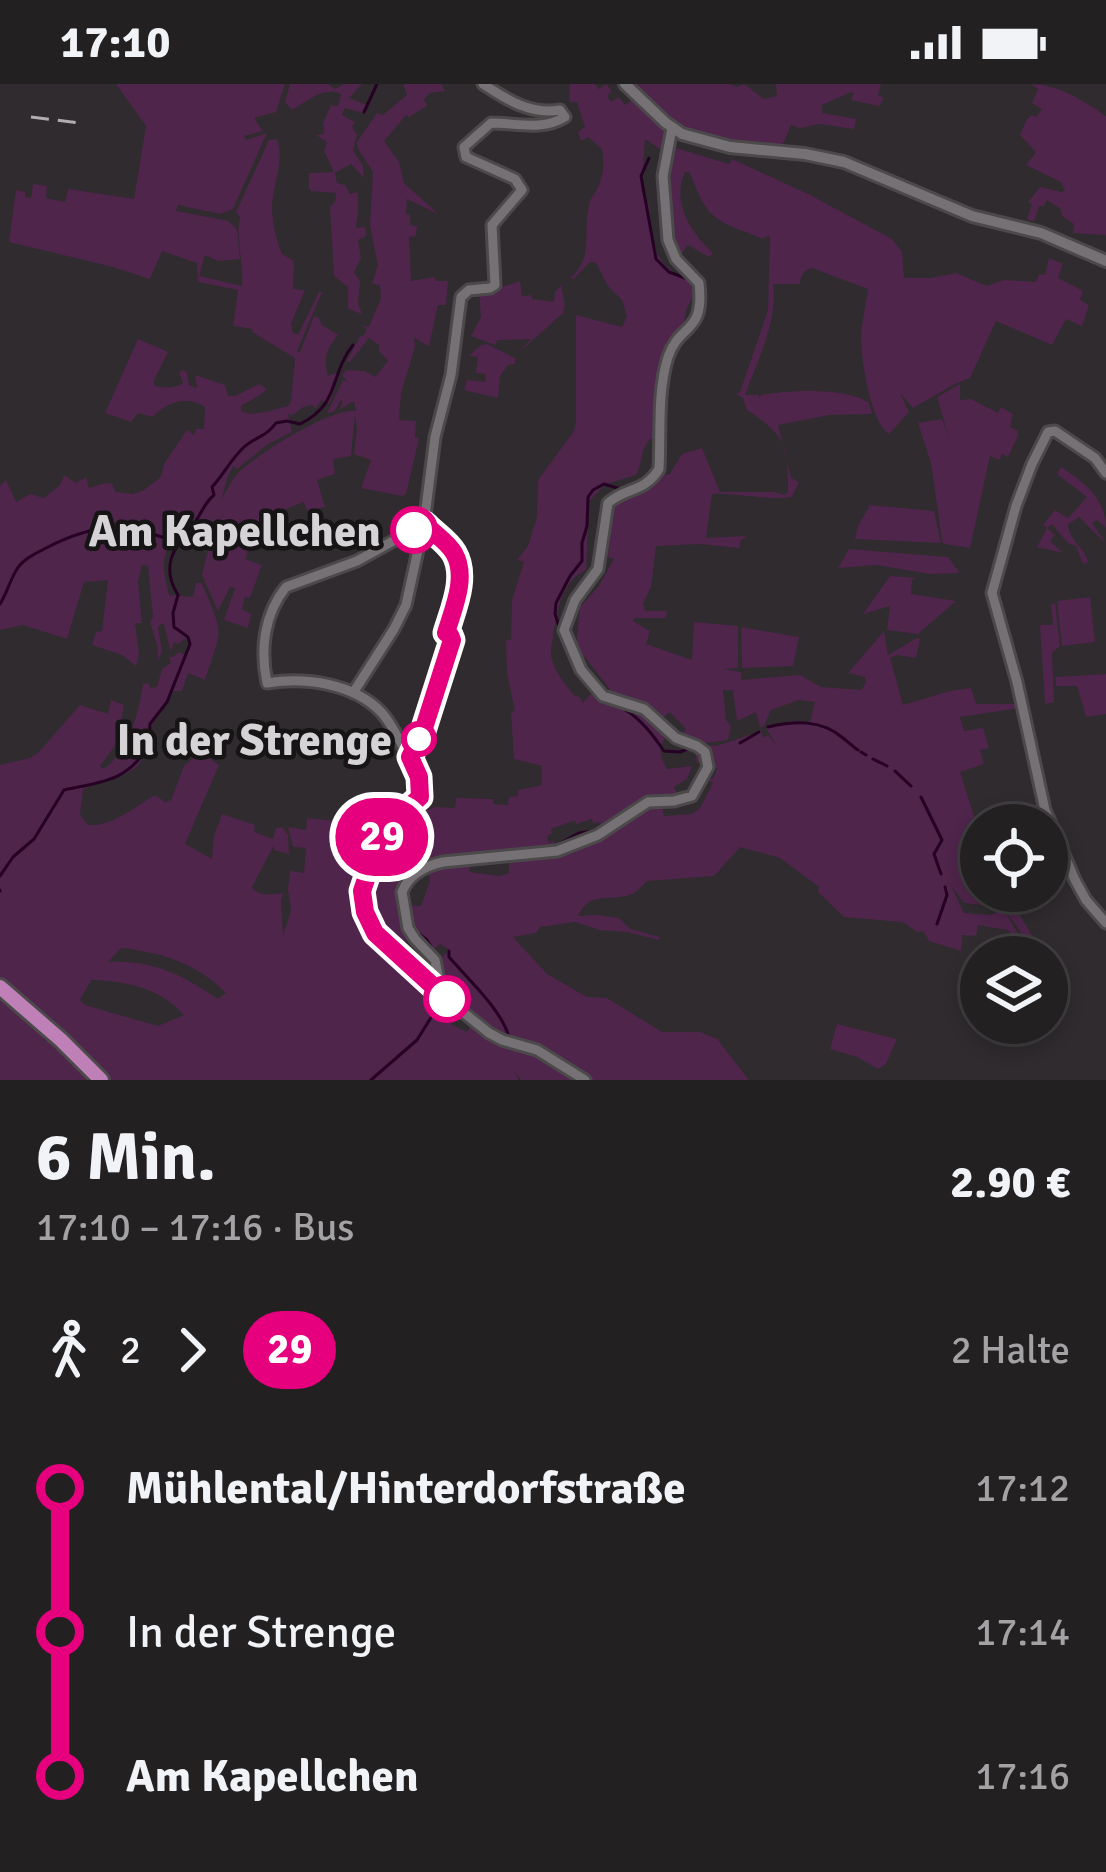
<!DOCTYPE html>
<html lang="de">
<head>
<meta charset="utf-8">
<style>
  body { margin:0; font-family:Signika,sans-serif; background:#2f2d2f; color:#f1f3f6; height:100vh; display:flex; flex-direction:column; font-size:45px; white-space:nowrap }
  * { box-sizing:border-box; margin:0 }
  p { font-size:39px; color:#a3a3a5 }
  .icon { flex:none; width:66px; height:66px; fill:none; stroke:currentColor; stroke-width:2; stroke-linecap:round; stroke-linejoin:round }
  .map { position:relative; height:996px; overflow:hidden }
  .side { display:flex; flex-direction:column; background:#232022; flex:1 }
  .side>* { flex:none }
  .badge { padding:0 24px; border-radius:39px; font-size:42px; line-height:78px }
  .controls { position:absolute; left:960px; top:720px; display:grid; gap:24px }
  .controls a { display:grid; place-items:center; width:108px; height:108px; border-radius:50%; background:#232022; box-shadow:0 6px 18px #0003,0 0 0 3px #403e40; font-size:60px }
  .map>.badge { position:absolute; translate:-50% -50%; box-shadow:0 0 0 6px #fff }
  .legs { display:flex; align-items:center; gap:18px; height:132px; padding:0 36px; font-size:39px }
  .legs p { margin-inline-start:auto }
  .head { display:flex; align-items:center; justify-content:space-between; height:204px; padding:0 36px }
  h1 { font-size:66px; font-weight:800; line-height:90px }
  ul { padding:0 36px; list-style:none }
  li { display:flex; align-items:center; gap:42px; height:144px; font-size:45px }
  li i { display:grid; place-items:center; width:18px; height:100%; margin:0 15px; background:currentColor }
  li i::after { content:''; width:30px; height:30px; margin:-15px; border:9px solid; border-radius:50%; background:#232022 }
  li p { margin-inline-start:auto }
  li:first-child i { background:linear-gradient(#0000 50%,currentColor 0) }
  li:last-child i { background:linear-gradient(currentColor 50%,#0000 0) }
  .status { display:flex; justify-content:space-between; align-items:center; height:84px; padding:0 60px; background:#232022; direction:ltr }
  .status svg { height:33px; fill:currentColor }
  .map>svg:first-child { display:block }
</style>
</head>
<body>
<div class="status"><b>17:10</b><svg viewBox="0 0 49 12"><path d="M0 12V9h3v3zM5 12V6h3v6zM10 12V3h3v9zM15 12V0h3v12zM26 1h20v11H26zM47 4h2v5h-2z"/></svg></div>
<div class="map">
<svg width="1106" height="996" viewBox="0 0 1106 996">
  <rect width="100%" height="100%" fill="#2f2b2e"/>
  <path fill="#4f254b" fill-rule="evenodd" d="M116,0H285L276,28L254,34L263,47L244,52L246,56L267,49L233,125L220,130L178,121L176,127L229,137L237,146L240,175L218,177L205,171L199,192L242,202C244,179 235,154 240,133L236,128L269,56L277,55C285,76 273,100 272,122C272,138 276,156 282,170L294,177L293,205L305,206L291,240L293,249L298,251L319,208H322L297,267L300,268L314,232L319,234L322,241L338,251C326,266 323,274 328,292L339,288L337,295L332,299L334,306L329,320L322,316L315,325L313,321L303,323L293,331L288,330L292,348L268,360L237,385L233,382L227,394L222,415C226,407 231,397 237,390C255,371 332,323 356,327L354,317L339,326L343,318L341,316L334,328L327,329L343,296L348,298L342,291L346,286L365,287L375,293L388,277L379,267V261L369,254L350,278L347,277L360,252H363L367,246L362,241L369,243L381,214L380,201L372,200L378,181L370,142L373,88L358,65L357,58L377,29L383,31L407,11L403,0H441L445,7L430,9L424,15L427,22L409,33L406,31L384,57L399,78L404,99L438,130L407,115L406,130L410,131V141L417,142L416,152L409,153L411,197L434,193L436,197H448L446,221H438L429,262L414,254L415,263L401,309L399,336L416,337L415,353L419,355L406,410L402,412L361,404L371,376L354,370L357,346L355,330L351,372L333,375L335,390L317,396L325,423L307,427L304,418C269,430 259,440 245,475L262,481L250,514L245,513L242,525L251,530L248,544L224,536L235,504L230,503L218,527L202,491L211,453L203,460L176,445L180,453C157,469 164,487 169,511L193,513L196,499H202C224,553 223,541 205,596L188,589L182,607H171L167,619L151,643L152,658L147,657C146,692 113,693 83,705L80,731L88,741C113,743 134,723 155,711L165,718L171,716L184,682L200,668L219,681L185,760L212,775L214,752L222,730L255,741L254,748L273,755L276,744L282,743L288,751L289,770L274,766V761L252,803C260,814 272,810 284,809L281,816L283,852L291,826L288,806L290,787L304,789L306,764L293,763L288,743L306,746L307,734L368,740L407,717L412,719L395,732L367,782L362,829L439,912L434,921L441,927L438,931L449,935L452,941L467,948L471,942L467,933L487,950L534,966L581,996H521L514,986L519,996H102L54,949L59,942L52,947L0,899V681L30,674L39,668L80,621L108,630L111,616L124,621L116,660L100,682L104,685C130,665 138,631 143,600L148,599L151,604L157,603L162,585L171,579L169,573H173L179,568L185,571L189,560L186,554L178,560L174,558L172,565H170L164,540H161L158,544L162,567L158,577V564L150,538L153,533L148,482L142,481L138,498L142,539H135L139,571L136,582L122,571L92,561L96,548L102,547L108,496L84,498L67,555L23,541L0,546V402L6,396L16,418L30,410L44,414L60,401L64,391L76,399L86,393L89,404L106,399L112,400L115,408L133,410L144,406L161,393L164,380L187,346L194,351L196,345H204L205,323C188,311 165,318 153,333L138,329L131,338L105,329L138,255L168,268L154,296V301C160,305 177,304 183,299L179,288L183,286L187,289L189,301L197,304L195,291L225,301L228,312H235L259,300L267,305C258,313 251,317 242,321L241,327L250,330L266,328L288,322L291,317L295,274L252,248L253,245L233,242L238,206L198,198L197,179L162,167L150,195L113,183L9,158L16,106L25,108V113L31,114L33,100L47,102L46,114L65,118L68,105L134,115L146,42ZM121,864C161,868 198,880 226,909L218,915C184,891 151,875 108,878ZM91,896C126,897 160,904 184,931L158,942L85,921L80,916Z
    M290,0H328L335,5L344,0H362L349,14L367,21L363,29L345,24L342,31L355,38L352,43L357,51L353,66L363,82L364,94L351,80L335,89L337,99L345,101L350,110L357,108C360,118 357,133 356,144L365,143L366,152L358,156L361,174L354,188L360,197L358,219L362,230L348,225V203L334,192L330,123L335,118L336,109L311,107L309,104V89L334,88L324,67L327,58L316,51L324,50L323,39L331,21L338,22L341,10C323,2 307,18 292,26L285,18Z
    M570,0H595L599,5L606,0L612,7L607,12L611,18L619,13L625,21L636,13L667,47L663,63L660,65L645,55L641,107L649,122L652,162L663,179L675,190L694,194L699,218L692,215L687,223L683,243L686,248L669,265L658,356L650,355C640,366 643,378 636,391L606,400L589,417L586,486C561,497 557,528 553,552C553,554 550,570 551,571C553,585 567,604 576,613L578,611L583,619L595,605L645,627L669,649C657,664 659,670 667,685L692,682L687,695L674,703L679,715L654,714L602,747L600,738L593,739L592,735L576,740L575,737L570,738L551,745L552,749L547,752L549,759L554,757L557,765L433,779L403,799L410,852L405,857L409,863L402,873L371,838L365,807L370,786L391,742L416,721L420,729L436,723L455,724L456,714L493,715V720L508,721L509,713L518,712V706L542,701V682L514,675L511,628L515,627L507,589L506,557L511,555L512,516L524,478L517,476L528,462L537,433L538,396L574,347L576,337V231L622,243L627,232L622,216L608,202L596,179L590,178L574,195L570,194C595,173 582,149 589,121C592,109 593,115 598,103C604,90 604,78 602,65L588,53L581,57L578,48L585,43L577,18H569Z
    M633,0H729L737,3L744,0L764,15L777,12L776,0H881L878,11L884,14L879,22L851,16L854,9L851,8L822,21V29L856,35L854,45L820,40L800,44L791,41L783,60C754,64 700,59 676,43C660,32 646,14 633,0Z
    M1031,0C1058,0 1084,17 1106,32V151L1073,149L1074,140L1062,132L1061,125L1047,116L1044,122H1039L1034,138L1027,135L1032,120L1028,118L1040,103L1062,108L1065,106L1061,98L1026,81L1036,68L1020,51L1027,35L1032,31L1036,33L1042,25L1032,19L1038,5Z
    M669,62L729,80L732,75L810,111L892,155L902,168L904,194H930L956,189L987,202L1004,196L1036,198L1039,190L1045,191L1049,174L1063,180L1058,194L1083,207L1080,216L1089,221L1082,242L1066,235L1052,261L996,237L970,294L953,301L913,324L900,309L909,328L889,350C870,338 861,275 861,252C862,237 866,220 868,205L812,184C804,186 800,192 800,200H773C778,238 758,275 745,311H759V315L761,311C789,306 847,303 869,319L872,330L829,331L778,341L791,394L799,398L792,413C765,417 737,408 712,410L706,454L747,452L741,456L739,464L700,460L656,462L651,503L643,519L645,527H667L666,534H635L633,537L650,547L646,560L692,576L694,538L738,542V584L724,585L741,588L742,596L800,591L821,603L861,606L866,599L865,593L848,589L884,547L888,571L917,554L920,555L916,574L897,571L890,574L903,621L950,607L971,604L976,620H1019L1020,624L960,633L964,647L983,644L989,664L980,666L984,680L960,688L980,751L973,753L981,788V807H999L1013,820L1038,861L1030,864C1007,825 1009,824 964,819L951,801L964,829L991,831L996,829V825L1007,831L1027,865L1024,866L1008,846L978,841L976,852L962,851L961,867L929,857L923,847L917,848L903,838L844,833L818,808L820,799L819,803L780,774L740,763L714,792L647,797C644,800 636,809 632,810C610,819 591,805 578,832L597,831L619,834L630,845L660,853L659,856L627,848L600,846L575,838L540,843L536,849L513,853L547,890L587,913L607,914L662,948H700L717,955L749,996H587L562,978L503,955L451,916L444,905L438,876L450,866L440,860L431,868L413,851L405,821L421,822L430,797L428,784L471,776L469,788L500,792L509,789V773L565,766L643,723L661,718L664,732L692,730L700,724L713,699L705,694L713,695L717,685L713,683L712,677L697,679L694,662L679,653L686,645L670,628L660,636L616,613L576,562L580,523L598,503L614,475L608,473L611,449L606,448L610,417L659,388L669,391L682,370L702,364L720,408H774L785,411L788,407C788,360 786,352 747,326L743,314L736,310L740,308L768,226L770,153L767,152L763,155C741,145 714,141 702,117C697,108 694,98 689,88H685C671,118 691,149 713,169L709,173L688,161L681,170L684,180C659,150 666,99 669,62ZM723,606H733L737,637L756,628L760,643L764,642L771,626L799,616L815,618L810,638L791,637L766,644L776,661L768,651L763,654L761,646L755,652L753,650L716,662L699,660L728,656L731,642L726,636Z
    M520,197L522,212L531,211L532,215L554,218L555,208L561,201L565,221L563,229L516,271L531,255L498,256L495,261L471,252L481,233L479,207L493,206Z
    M487,260L515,274V280L508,281L500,292L498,314L464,306L467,296L485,298L486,290L476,289L478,273L469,272L481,261Z
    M960,300V316L971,315L998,329L1001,323L1013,330L1010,343L1018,347V352L1008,373L1002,370L999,376L990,372L970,464L944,460L942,456L931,379L918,339L942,335L949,354L937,313Z
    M1061,383C1084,398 1106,415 1106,444L1097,436L1092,439L1106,459C1101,455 1082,437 1080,433L1068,440C1068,454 1084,464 1088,477L1086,480L1082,478L1076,462L1068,459L1052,440L1047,444L1055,451L1050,457L1063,469L1037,463L1047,444L1043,441L1055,426L1068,434L1087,413L1057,390Z
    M870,421L934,427L941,459L855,455L858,442Z
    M849,465L948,473L960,489L929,490L877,481L838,484Z
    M890,492L916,494L912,496L911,510L956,517L918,550L887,546L890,522L863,530Z
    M1090,513L1095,558L1062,562L1057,517Z
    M1055,519L1060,562L1052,569L1054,618L1045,620L1040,541H1053L1051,520Z
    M741,543L799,553L793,582L742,584Z
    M1106,590V630L1086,633L1077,602H1056L1055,593Z
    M0,911L48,951L43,958L50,953L93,996H0Z
    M837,940L897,955L886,980L878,985L857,973L830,965Z"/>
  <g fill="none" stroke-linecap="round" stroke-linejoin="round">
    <path stroke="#260124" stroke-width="3" d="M364,28L377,0
      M649,74L641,92L656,175L669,188L693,197L696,205
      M0,520C7,509 10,496 17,485C24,474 37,469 48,463C99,437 125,440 177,458
      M561,548L555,530L556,519L570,492L582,477V459L587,442L588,413L593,406L604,400L624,406
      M564,557L574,581
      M579,590C596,616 600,611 624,625C641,635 653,651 664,667L680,668L690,664
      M768,643C794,637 821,635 843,654C848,658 853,663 858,666
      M149,657L150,640L167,618L190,560L188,553L174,543L173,529L178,511C160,482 174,464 192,442C201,432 203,420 214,411L212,403C224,390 231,375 244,363C255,353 266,353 276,339L287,337L300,340C341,320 329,291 353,261
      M740,659L759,648
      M861,668L866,671
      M873,675L887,682
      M895,687L911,702
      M921,713L942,756L934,770L941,790
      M553,763L579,749L600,746
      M482,770L514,767
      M0,792L13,773L34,755L64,706C99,698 129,698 148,661
      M0,806V807
      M937,840L947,811L945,803
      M415,847L427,856L436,871
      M449,867V873C468,895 501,925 509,953
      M442,888L447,908
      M441,920L437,924L451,929
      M371,996L417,956L437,924"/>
    <g stroke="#4c494b" stroke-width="15">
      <path id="tertiary" d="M483,0C507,16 531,31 560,26L565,33C542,47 516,39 491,39L464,63L466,73L515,95L522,106L492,141L495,201L490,204L469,206L461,213L451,291L435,353L424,440L357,477L286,503C264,530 260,566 267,599C305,593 354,599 382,629C390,638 396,650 402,661C412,678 422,693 420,713L389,742L378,760L366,791L362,807L365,828L375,849L438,908L489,949L502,956L537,966L585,996
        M1106,389L1095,374L1055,347L1048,348L1032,380L1016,422L992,509L1017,598L1045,726L1075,796L1086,816L1106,839
        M353,609L394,545L406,521L422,448
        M442,911L435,876L415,855L408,844L402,808C409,790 425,782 443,778L557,767L598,751L648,718L674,717L692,712L708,683L705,668L697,662L676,654L644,625L603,612L581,586L564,546L575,516L598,485L608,419C626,403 644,409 659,385C661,350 657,308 668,273C680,238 705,251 699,199L676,175L668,156L663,92L672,44"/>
    </g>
    <g stroke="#4c494b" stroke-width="16">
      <path id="secondary" d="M625,0L666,39L682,50L730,63L805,70L844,78L972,132L1041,149L1106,177"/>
    </g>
    <g stroke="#4c494b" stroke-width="20">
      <path id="trunk" d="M0,903L61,956L101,996"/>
    </g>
    <use href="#tertiary" stroke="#767175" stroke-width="9"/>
    <use href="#secondary" stroke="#767175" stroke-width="10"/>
    <use href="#trunk" stroke="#be80b6" stroke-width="14"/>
    <path stroke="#b0aeb0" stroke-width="3" stroke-dasharray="18 9" stroke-linecap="butt" d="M31,33L80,39"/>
  </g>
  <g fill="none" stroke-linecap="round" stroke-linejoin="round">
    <g stroke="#fff" stroke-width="27">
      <path id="line-1" d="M414,446L425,440C433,449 447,457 454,469C468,493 453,525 446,549L450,551L452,556L423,647L410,673L419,693L420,713L395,735L378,760L362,807L365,828L375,849L447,915"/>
    </g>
    <use href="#line-1" stroke="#e6007e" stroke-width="18"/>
  </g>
  <g fill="#fff" stroke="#e6007e" stroke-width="6">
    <circle cx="414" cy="446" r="21"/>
    <circle cx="419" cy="655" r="15"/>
    <circle cx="447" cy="915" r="21"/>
  </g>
  <g text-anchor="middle" stroke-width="9" stroke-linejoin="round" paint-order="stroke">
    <g font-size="45" font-weight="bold" fill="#d5d3d5" stroke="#161415" text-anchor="end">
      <text x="381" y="462">Am Kapellchen</text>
      <text x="392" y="671">In der Strenge</text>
    </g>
  </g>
</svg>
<div class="controls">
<a><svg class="icon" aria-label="locate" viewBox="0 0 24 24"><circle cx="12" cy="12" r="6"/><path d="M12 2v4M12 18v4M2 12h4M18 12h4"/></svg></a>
<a><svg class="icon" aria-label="layers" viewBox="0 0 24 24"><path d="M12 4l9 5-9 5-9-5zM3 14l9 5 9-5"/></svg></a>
</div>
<b class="badge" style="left:382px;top:753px;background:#e6007e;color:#fff">29</b>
</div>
<section class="side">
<div class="head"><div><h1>6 Min.</h1><p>17:10 – 17:16 · Bus</p></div><b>2.90 €</b></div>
<div class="legs"><svg class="icon" aria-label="walk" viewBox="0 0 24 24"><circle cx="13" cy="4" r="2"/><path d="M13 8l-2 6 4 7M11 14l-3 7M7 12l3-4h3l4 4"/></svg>2<svg class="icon" aria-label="forward" viewBox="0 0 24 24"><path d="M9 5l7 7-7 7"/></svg><b class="badge" style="background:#e6007e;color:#fff">29</b><p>2 Halte</p></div>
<ul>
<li><i style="color:#e6007e"></i><b>Mühlental/Hinterdorfstraße</b><p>17:12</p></li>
<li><i style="color:#e6007e"></i><span>In der Strenge</span><p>17:14</p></li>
<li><i style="color:#e6007e"></i><b>Am Kapellchen</b><p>17:16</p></li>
</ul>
</section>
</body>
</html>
